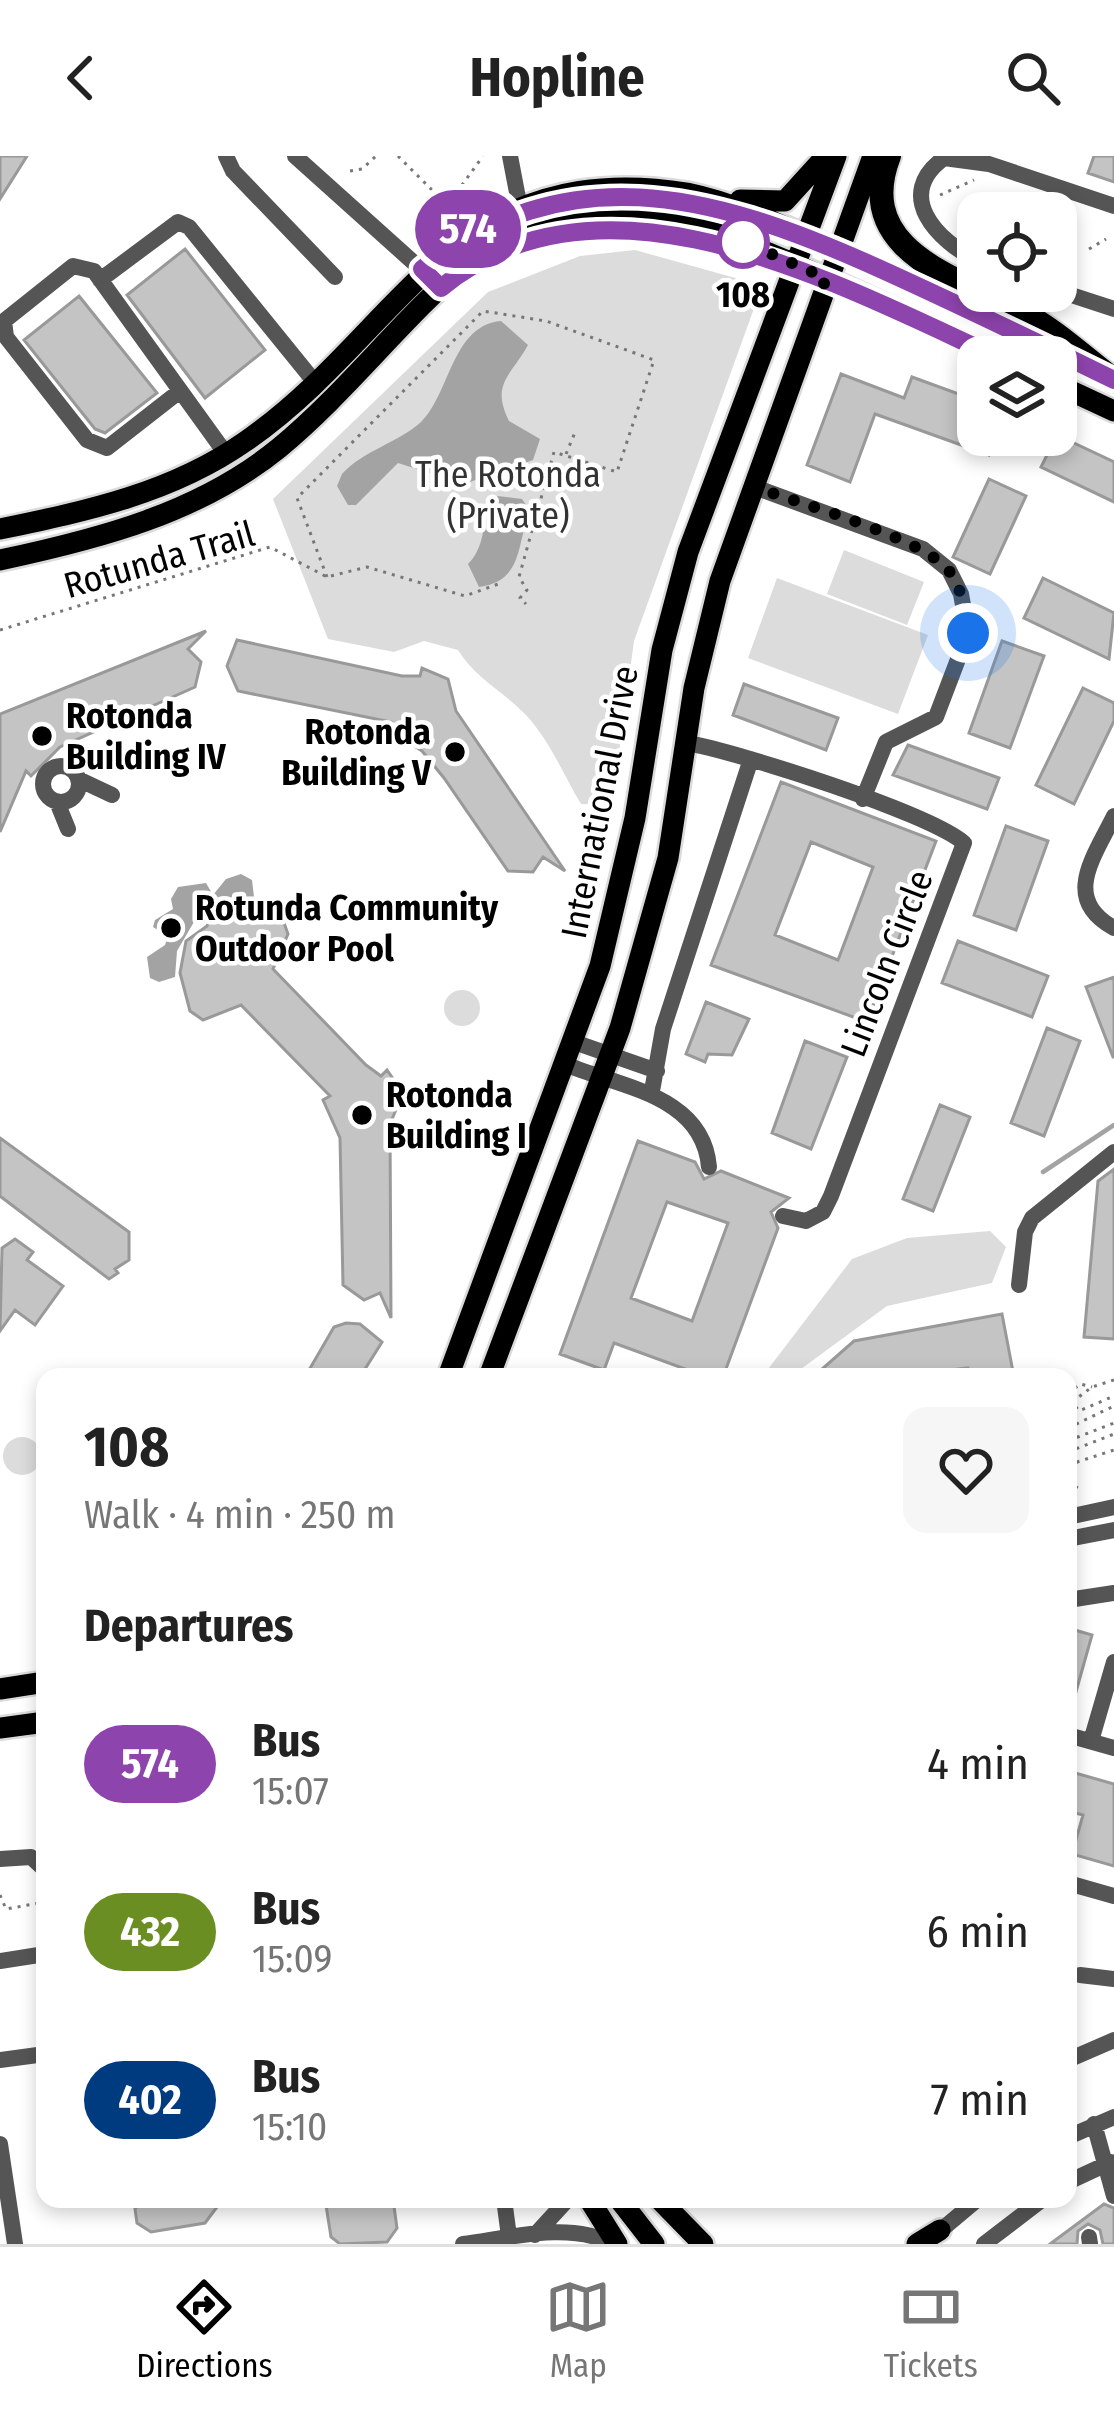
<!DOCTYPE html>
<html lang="en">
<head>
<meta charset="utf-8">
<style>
  body { margin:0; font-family:"Fira Sans Condensed",sans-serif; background:#f6f6f6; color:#222; height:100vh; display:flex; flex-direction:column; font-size:45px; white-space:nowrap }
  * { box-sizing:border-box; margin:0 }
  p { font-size:39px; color:#767676 }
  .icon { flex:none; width:66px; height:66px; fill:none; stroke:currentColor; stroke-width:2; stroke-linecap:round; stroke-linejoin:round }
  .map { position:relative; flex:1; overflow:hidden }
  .sheet { position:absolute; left:36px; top:1212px; width:1041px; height:840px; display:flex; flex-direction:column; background:#fff; border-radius:24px; box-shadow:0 6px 18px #0003 }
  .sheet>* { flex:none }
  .badge { padding:0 24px; border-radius:39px; font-size:42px; line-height:78px }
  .tools { position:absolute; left:957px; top:36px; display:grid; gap:24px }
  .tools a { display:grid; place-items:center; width:120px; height:120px; border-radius:24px; background:#fff; box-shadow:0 6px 18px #0003; font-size:60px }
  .you { position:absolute; width:60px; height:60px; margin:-30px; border:9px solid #fff; border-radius:50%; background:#1a73e8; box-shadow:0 0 0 18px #1a73e833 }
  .map>.badge { position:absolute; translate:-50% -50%; box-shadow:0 0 0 6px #fff }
  h2 { padding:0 48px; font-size:45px; line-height:108px }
  .round { display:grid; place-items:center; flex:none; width:126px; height:126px; border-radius:24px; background:#f6f6f6 }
  .summary { display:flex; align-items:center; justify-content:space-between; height:204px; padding:0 48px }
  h1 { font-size:57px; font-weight:700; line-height:90px }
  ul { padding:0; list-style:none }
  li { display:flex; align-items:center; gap:36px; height:168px; padding:0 48px }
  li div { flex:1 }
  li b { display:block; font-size:45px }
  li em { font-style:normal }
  li .badge { min-width:132px; font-weight:700; text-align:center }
  header { display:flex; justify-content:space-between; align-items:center; height:156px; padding:0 48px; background:#fff; font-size:54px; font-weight:700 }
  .menu { display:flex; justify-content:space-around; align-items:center; height:168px; border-top:3px solid #e0e0e0; background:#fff; font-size:33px; color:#767676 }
  .menu a { display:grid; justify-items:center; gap:6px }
  .menu .active { color:#000 }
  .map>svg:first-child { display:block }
</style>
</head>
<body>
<header><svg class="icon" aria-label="back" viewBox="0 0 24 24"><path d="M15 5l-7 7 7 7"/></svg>Hopline<svg class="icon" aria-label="search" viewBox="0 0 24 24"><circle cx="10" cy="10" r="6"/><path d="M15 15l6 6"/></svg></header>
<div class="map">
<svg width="1114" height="2088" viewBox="0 0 1114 2088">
  <rect width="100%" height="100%" fill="#fff"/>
  <path fill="#dcdcdc" d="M635,94L739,123L757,144L634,485L612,649L581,648C563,618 550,585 526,559C503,535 476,523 458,494L424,485L394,496L328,483L273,343L488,136L580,100Z
    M844,394L924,426L907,469L827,438Z
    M777,422L928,479L898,558L748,502Z
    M444 852a18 18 0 1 1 36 0a18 18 0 1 1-36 0Z
    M990,1075L1006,1091L992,1127L887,1150L790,1221H762L852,1103L907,1082Z
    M3 1300a19 19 0 1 1 38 0a19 19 0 1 1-38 0Z"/>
  <path fill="#a3a3a3" d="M501,165L528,189C512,219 490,227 509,265L540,283L533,304L464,328L398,307L356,349H348L337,330L342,318C364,294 398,287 421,266C450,238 452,169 501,165Z
    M497,340L522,343L530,355C516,388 524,425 479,431L468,408C489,387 479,361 497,340Z
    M241,718L252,724L254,741L241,753L198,759L177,795L175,821L159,826L150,822L147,801L165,789L168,780L153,771L155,764L173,753L171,743L178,731L206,727L213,739L226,723Z"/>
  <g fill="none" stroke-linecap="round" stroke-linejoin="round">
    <path stroke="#a3a3a3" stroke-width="4.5" d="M1043,1016L1114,969"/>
  </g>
  <path fill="#c4c4c4" stroke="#999" stroke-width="3" fill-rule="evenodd" d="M0,0H27L0,43Z
    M1094,0H1114V26L1088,17Z
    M185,93L265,194L205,242L127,139Z
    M79,140L157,237L105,277L95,273L24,184Z
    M841,218L904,242L912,221L978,245V279H996L989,299L875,258L850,326L807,309Z
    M1057,279L1114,306V346L1041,311Z
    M989,323L1026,340L990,418L953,401Z
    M1043,422L1114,457L1109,503L1024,462Z
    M206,475L188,493L201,506L195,531L60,591L31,620L26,615L0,676V558Z
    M237,484L402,520H420L422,512L448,523L456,555L565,715L543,701L533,716L508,715L444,622L422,595L387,572L391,566L238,535L227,510Z
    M1002,485L1044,500L1010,592L969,577Z
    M744,528L838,562L826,594L733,559Z
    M1083,532L1114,547V565L1074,648L1036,629Z
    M908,589L999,622L987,653L893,619Z
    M781,626L936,685L867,866L711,809ZM811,686L873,711L838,804L775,779Z
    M1006,670L1048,685L1016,774L974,759Z
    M243,752L284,767L288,778L273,813L366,909L381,920L387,914L403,937L390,968L391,1162L380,1137L364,1144L343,1129L340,982L323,944L330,940L241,849L203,864L190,855L180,817L186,785L207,770L212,759Z
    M958,785L1048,820L1032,861L942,827Z
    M1114,821V901H1113L1086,831Z
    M706,846L749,863L732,899L708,898L705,906L686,898Z
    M1047,872L1080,885L1044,980L1011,967Z
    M805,885L847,901L811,993L772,977Z
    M940,949L970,961L933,1055L903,1043Z
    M0,982L129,1076V1104L115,1113L118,1117L109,1123L0,1040Z
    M638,985L695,1006L704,1023L721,1015L789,1042L771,1056L778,1072L723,1221H707L614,1187L604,1214L560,1198ZM667,1046L728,1067L692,1165L631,1142Z
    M1114,1013V1183L1084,1181L1098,1025Z
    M15,1083L33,1096L27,1104L63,1130L35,1169L15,1154L0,1175L2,1092Z
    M1002,1158L1014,1221H970L968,1212L890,1221H813L854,1185Z
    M346,1167L360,1168L382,1186L360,1221H305L334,1171Z
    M1068,1472L1092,1479L1072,1550L1068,1549Z
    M1068,1615L1114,1628V1710L1072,1698L1083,1659L1068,1655Z
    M143,2043H223L205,2067L151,2076L137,2067L135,2053Z
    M325,2043H393L397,2072L387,2086L340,2088L331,2081Z
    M1104,2048L1114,2052V2088H1103L1100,2074L1088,2068L1078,2075L1077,2088H1050Z"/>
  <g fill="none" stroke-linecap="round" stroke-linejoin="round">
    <g stroke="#dbdbdb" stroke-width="26">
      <path id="major" d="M740,44L785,45L826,0
        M1056,228L1114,255
        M0,373C87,355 172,337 246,285C404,175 450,0 687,37C740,48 791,74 840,95C923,132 1005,170 1087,211
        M0,404C99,383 199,357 279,292C348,235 402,162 470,105C587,25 688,61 806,113C870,141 934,172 997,201
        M448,1221L600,810L635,662L662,494L688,396L836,0
        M489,1221L620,872L668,702L694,532L720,425L873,0
        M0,1533L45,1526
        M0,1572L45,1566
        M589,2043L617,2088
        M619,2043L654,2088
        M659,2043L703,2088
        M917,2088L940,2074"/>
    </g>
    <g stroke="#dbdbdb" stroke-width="28">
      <path id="highway" d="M889,0C852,96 959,122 1023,157C1055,174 1085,202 1114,224"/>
    </g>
    <path stroke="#777" stroke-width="3" stroke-dasharray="3 6" stroke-linecap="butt" d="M398,0L431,33L457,36L483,0
      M350,15L362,13L376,0
      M940,39L974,24
      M1089,93L1106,83
      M566,298L576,274
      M327,421L297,342L483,155L546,165L654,204L617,316L554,296L519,421L527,434L520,442L526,448
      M0,474L270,391L327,421L367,411L465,440L501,427
      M1114,1224L1092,1231L1072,1246L1079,1255L1114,1240
      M1068,1238L1080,1228L1092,1231
      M1068,1272L1114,1250
      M1068,1279L1078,1281L1114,1267
      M1068,1296L1114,1278
      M1068,1309L1114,1294
      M1068,1325L1082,1335
      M0,1739L6,1753L45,1746"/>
    <path stroke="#555" stroke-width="16" d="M226,0L233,15L335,121
      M295,0L433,124
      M510,0L519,47
      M978,105C937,85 893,39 944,2L989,8L1114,50
      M100,124L178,66L189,71L313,224
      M1056,134L1114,153
      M180,235L107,292L87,284L6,181L4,165L73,110L94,115L226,298
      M752,330L923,393L949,414L961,438L968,477L936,561L886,586L863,643
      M687,587C739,596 929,657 964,687L831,1040L823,1056L806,1065L783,1060
      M43 628a18 18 0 1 1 36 0a18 18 0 1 1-36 0Z
      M78,623L112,639
      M57,646L68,673
      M1114,660C1094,701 1061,743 1114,772
      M574,886L657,915
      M565,908C618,931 703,938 709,1011
      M652,935L663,873L751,603
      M1019,1129L1025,1076L1032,1062L1114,996
      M1068,1361L1114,1351
      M1068,1383L1114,1374
      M1068,1444L1114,1437
      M1068,1579L1114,1592
      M1091,1585L1114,1506
      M0,1703L31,1701L45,1714
      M1068,1727L1114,1740
      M0,1805L45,1798
      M1080,1819L1114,1823
      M0,1904L45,1898
      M1068,1904L1114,1884
      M1094,1968L1114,2040
      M1068,1981L1114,1961
      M0,1988L15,2088
      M1068,2026L1111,2006
      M504,2043L510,2088
      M535,2079L568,2043
      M934,2080L978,2043
      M1089,2081L1090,2088
      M463,2088C509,2082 570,2065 613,2088
      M984,2088L1043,2043"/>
    <use href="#major" stroke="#000" stroke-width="21"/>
    <use href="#highway" stroke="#000" stroke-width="24"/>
  </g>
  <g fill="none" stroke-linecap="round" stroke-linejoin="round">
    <g stroke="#fff" stroke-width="27">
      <path id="line" d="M997,201C832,125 601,0 441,132L422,113C566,0 709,37 867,107C950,144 1032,184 1114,224"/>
    </g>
    <use href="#line" stroke="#8e44ad" stroke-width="18"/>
    <path stroke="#000" stroke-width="12" stroke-dasharray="0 21.6" d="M743,86L738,83L826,122L752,330C795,346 924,382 949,415C963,432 964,457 968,477"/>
  </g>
  <circle fill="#fff" stroke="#8e44ad" stroke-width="6" cx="743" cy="86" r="24"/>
  <g fill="#000" stroke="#fff" stroke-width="4.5">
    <circle cx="42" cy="580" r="12"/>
    <circle cx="455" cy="596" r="12"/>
    <circle cx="171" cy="772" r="12"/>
    <circle cx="362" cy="959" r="12"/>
  </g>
  <g text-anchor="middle" stroke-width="9" stroke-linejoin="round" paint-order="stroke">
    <g font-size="36" font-weight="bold" fill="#000" stroke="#fff">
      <text x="743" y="151">108</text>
    </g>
    <g font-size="36" fill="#333" stroke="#fff">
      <text x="508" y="331">The Rotonda<tspan x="508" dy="41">(Private)</tspan></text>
    </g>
    <g font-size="36" fill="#000" stroke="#fff">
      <text transform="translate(159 403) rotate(-16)" y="13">Rotunda Trail</text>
      <text transform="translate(599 646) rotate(-79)" y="13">International Drive</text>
      <text transform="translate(886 807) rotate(-69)" y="13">Lincoln Circle</text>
    </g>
    <g font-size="36" font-weight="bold" fill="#000" stroke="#fff" text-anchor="start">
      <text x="66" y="572">Rotonda<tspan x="66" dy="41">Building IV</tspan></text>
      <text x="431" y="588" text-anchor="end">Rotonda<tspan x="431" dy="41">Building V</tspan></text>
      <text x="195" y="764">Rotunda Community<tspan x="195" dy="41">Outdoor Pool</tspan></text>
      <text x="386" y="951">Rotonda<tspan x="386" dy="41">Building I</tspan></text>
    </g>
  </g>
</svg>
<div class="tools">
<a><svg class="icon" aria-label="locate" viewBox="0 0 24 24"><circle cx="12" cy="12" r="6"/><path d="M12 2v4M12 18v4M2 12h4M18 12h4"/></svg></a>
<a><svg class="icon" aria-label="layers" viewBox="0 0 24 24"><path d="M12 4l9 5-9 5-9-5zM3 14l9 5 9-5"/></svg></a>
</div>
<div class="you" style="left:968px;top:477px"></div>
<b class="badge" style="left:468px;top:73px;background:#8e44ad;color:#fff">574</b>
<section class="sheet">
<div class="summary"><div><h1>108</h1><p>Walk · 4 min · 250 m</p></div><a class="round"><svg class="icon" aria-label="heart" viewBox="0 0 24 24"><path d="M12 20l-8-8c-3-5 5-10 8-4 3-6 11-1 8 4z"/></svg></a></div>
<h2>Departures</h2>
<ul>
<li><span class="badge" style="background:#8e44ad;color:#fff">574</span><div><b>Bus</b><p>15:07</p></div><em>4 min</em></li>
<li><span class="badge" style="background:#6b8e23;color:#fff">432</span><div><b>Bus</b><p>15:09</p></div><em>6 min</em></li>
<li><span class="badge" style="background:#003b80;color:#fff">402</span><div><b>Bus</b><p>15:10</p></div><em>7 min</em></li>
</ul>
</section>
</div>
<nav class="menu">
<a class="active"><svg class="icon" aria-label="directions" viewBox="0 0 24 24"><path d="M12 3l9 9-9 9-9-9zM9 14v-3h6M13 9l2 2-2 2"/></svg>Directions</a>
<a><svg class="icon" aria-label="map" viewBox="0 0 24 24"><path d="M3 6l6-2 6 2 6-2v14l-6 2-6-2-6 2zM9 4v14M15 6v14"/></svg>Map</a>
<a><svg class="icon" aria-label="tickets" viewBox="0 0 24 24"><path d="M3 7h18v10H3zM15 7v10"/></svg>Tickets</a>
</nav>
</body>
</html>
